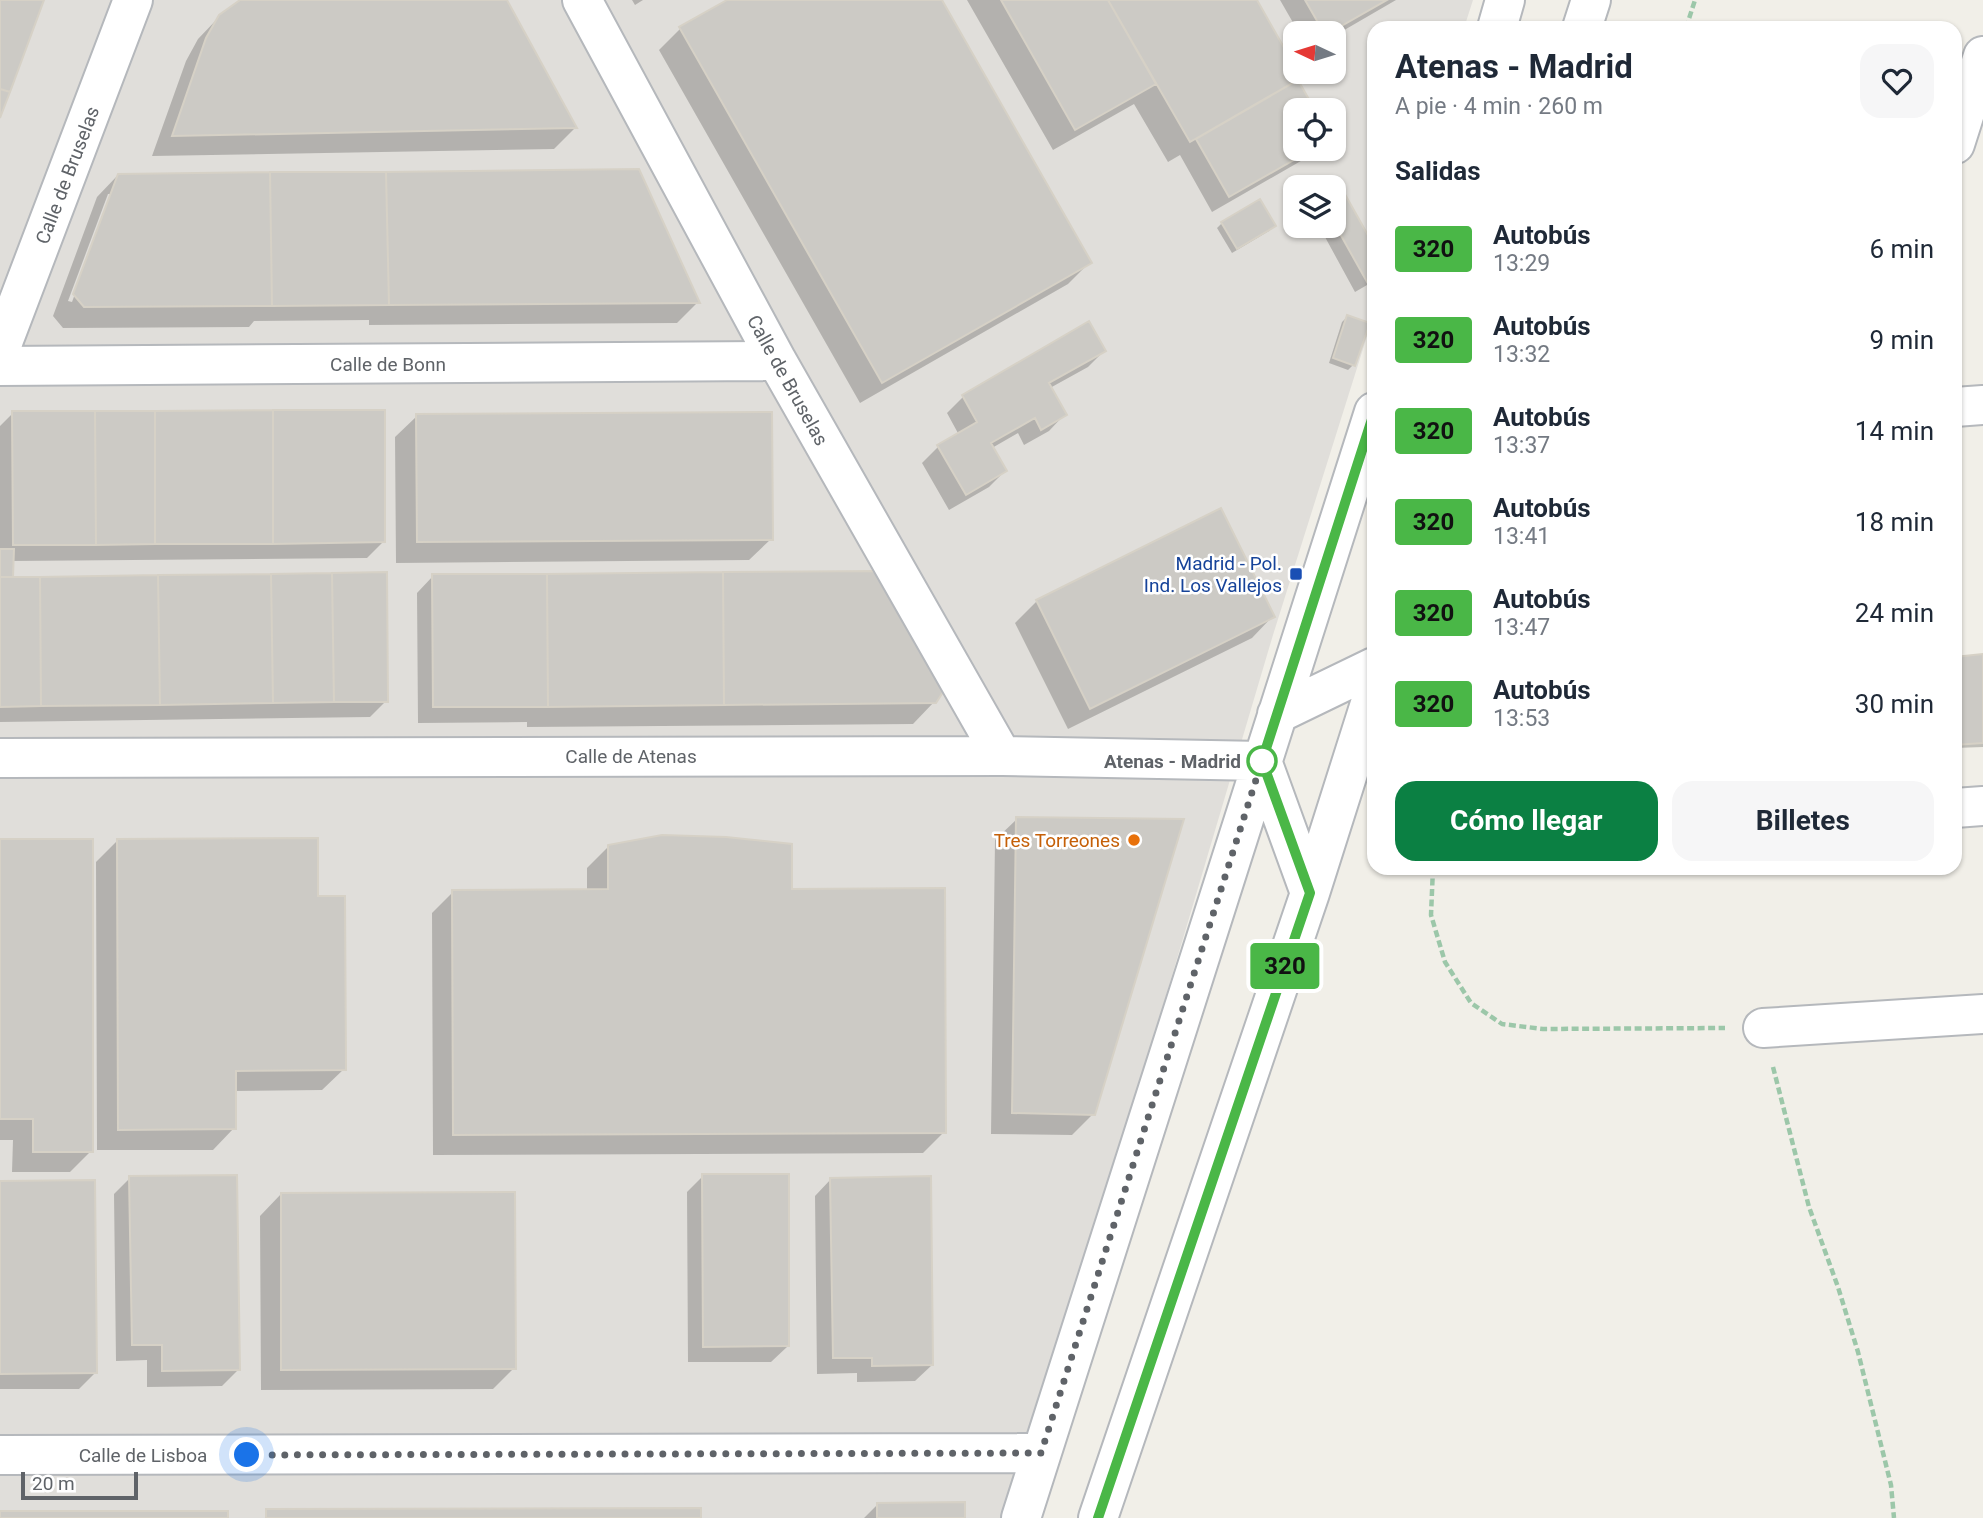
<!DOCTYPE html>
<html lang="es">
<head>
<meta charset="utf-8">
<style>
  body { margin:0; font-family:Roboto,sans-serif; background:#f6f6f7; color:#1f2937; height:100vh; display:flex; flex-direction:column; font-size:26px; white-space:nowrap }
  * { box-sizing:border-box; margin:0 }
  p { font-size:23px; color:#747a83 }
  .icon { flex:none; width:38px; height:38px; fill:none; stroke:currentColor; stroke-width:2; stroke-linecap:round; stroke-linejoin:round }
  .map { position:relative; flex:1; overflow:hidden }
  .drawer { position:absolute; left:1367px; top:21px; width:595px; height:854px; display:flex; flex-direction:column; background:#fff; border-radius:21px; box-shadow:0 2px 5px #0004 }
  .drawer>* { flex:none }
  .badge { padding:0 14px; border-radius:5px; font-size:24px; line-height:46px }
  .needle { width:46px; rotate:274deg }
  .tools { position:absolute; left:1283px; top:21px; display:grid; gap:14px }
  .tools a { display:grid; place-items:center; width:63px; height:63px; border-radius:14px; background:#fff; box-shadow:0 2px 5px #0004; font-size:35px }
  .scale { position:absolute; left:21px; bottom:18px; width:117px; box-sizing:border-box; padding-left:7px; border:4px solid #5f6368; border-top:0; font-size:19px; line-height:24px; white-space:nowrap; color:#5f6368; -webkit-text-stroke:5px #fff; paint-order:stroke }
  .you { position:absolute; width:35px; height:35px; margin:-18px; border:5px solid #fff; border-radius:50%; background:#1a73e8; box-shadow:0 0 0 10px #1a73e833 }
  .map>.badge { position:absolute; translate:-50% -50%; box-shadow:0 0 0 4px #fff }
  h2 { padding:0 28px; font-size:26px; line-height:63px }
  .round { display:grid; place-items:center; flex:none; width:74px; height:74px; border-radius:21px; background:#f6f6f7 }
  .overview { display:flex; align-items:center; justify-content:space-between; height:119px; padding:0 28px }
  h1 { font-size:33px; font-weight:700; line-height:52px }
  .primary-button { display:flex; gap:14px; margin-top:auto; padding:14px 28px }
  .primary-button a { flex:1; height:80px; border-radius:21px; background:#0b8043; color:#fff; font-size:28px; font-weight:700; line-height:80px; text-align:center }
  .primary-button a+a { background:#f6f6f7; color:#1f2937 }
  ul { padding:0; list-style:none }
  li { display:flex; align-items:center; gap:21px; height:91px; padding:0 28px }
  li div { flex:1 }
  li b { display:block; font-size:26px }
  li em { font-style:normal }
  li .badge { min-width:77px; font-weight:700; text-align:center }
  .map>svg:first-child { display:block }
</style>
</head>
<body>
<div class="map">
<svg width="1983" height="1518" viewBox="0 0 1983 1518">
  <rect width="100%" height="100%" fill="#f1efe8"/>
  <path fill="#e0deda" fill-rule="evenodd" d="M0,0H1473L1464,28H1374V314L1273,635L1063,1343L1001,1518H0ZM1295,33H1334V72H1295ZM1295,110H1334V149H1295ZM1295,187H1334V226H1295Z"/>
  <path fill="#0003" fill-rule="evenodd" d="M244,0H505L575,128L554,149L152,156L186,61L198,39L220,16Z
    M632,0H643L635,5Z
    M731,0H940L1089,263L1068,284L860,403L659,50L680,29Z
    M967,0H1255L1299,78L1296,80L1313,110H1295V149H1318L1313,154L1212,212L1180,155L1168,162L1134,104L1053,150Z
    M1280,0H1396L1334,36V33H1299Z
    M118,175L698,302L677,323L369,325V320L254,321L249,327L63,328L53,316L97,197ZM108,194H112L72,302L68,301Z
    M1337,182L1374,249V281L1355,292L1319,226H1334V187H1328Z
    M1222,223L1274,226L1269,231L1232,253L1217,228Z
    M1347,317L1353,365L1348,370L1329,363L1342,322Z
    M1089,324L1104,351L1088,367L1050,388L1065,414L1049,431L1024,445L1018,433L992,448L1005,471L989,487L949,510L922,463L938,447L959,435L947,413L963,397Z
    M13,413L383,542L367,558L12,561L9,579L386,701L370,717L0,722V426Z
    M417,416L771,539L749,560L396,563L395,437Z
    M433,576L934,702L913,724L527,727V722L418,723L417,593Z
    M1037,601L1273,616L1252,638L1068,729L1015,623Z
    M1983,656V747L1955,748V659Z
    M1017,819L1093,1114L1072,1135L991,1134L995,840Z
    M0,841L91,1151L70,1172H12L13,1140H0Z
    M117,841L316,898L344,1069L322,1090L234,1091V1128L213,1150H97L96,862Z
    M609,846L790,891L944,1132L923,1153L433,1155L432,913L453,892L587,891V868Z
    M703,1176L788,1346L771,1362H688L687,1192Z
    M130,1178L238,1370L222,1386L147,1387V1360L116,1361L114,1194Z
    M831,1179L932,1365L915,1381L857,1382V1373L817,1374L815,1196Z
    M0,1182L95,1373L79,1389H0Z
    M281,1194L514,1368L493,1389L261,1390L260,1216Z
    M878,1504L964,1518H864Z"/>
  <path fill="#cccac5" stroke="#d6d1c6" stroke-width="2" d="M0,0H44L10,92L0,89Z
    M240,0H507L577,128L172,136L206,38L219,15Z
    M727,0H942L1092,263L882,383L679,27Z
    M1001,0H1108L1156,84L1075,130Z
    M1108,0H1257L1295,67V72H1298L1301,78L1190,142Z
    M1305,0H1387L1329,33H1324Z
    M1298,80L1315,110H1295V149H1313L1229,197L1196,139Z
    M0,89L10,92L0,118Z
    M639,169L700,303L389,305L386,172Z
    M270,172H386L389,305L272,306Z
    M270,172L272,306L84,307L73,294L118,174Z
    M1337,180L1374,246V278L1367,282L1334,223V187H1325Z
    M1260,199L1276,226L1237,249L1221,222Z
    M1347,315L1370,323L1355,366L1333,358Z
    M1089,321L1106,351L1049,383L1067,415L1041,430L1035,418L991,443L1007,471L966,495L937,445L977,422L962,395Z
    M273,410H385V542L273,544Z
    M273,410V544H155V411Z
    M12,411H95L96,545H13Z
    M95,411H155V544L96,545Z
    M772,412L773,540L417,542L416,414Z
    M1221,508L1275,617L1090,709L1036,600Z
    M0,549H14L13,577H0Z
    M880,571L947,686L936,703L724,705L723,572Z
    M387,572L388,702H334L332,573Z
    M723,572L724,705L548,707L547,574Z
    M332,573L334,702L273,703L271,574Z
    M271,574L273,703L160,705L158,575Z
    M432,574H547L548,707H433Z
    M158,575L160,705L41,706L40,577Z
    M0,577H40L41,706L0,707Z
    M1983,654V743L1955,745V657Z
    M1016,817L1184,819L1095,1115L1012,1113Z
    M662,835L726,837L792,844V889L945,888L946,1133L453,1135L452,890L608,889V845Z
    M318,838V896H345L346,1070L236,1071V1129L118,1130L117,839Z
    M0,839H93V1152H33V1119H0Z
    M702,1174H789V1346L703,1347Z
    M237,1175L240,1370L162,1371V1345H132L129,1176Z
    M931,1176L933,1365L872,1366V1358H833L830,1178Z
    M95,1180L97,1373L0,1374V1181Z
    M515,1192L516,1369L281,1370V1193Z
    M965,1502V1518H877V1503Z
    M701,1508V1518H266V1509Z
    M0,1511H228V1518H0Z"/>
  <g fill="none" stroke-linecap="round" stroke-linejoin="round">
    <g stroke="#b5b8bc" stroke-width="42">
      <path id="minor" d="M582,0L777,361L1002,756
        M1497,28L1505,0
        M1582,28L1591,0
        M1955,144L1983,56
        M0,350L133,0
        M0,366L777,361
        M1955,407L1983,405
        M1277,714L1374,667
        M0,758L1002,756L1262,761
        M1262,761L1310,893
        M1955,808L1983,806
        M1763,1028L1983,1014
        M0,1455L1041,1453
        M1021,1518L1374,412
        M1098,1518L1310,893L1374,691"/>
    </g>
    <path stroke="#9cc7a9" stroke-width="4.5" stroke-dasharray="7 3.5" stroke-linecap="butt" d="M1686,28L1695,0
      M1433,868L1431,915L1445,962L1471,1003L1502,1024L1543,1029L1725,1028
      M1773,1067L1809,1207L1838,1287L1858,1352L1891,1485L1894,1518"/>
    <use href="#minor" stroke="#fff" stroke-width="38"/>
  </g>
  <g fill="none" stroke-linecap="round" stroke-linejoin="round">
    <g stroke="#fff" stroke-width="16">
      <path id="line" d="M1098,1518L1310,893L1262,761L1374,413"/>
    </g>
    <use href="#line" stroke="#4ab747" stroke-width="10"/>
    <path stroke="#5f6368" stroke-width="7" stroke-dasharray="0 12.6" d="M247,1455L1041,1453L1262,761"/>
  </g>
  <rect fill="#1a4fb4" stroke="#fff" stroke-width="2.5" x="1289" y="567" width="14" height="14" rx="3.5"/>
  <circle fill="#fff" stroke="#4ab747" stroke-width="3.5" cx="1262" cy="761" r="14"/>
  <circle fill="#e8710a" stroke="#fff" stroke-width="2.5" cx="1134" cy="840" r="7"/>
  <g text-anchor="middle" stroke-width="5" stroke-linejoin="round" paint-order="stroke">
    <g font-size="19" fill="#5f6368" stroke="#fff">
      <text transform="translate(67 175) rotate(-69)" y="7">Calle de Bruselas</text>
      <text x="388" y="371">Calle de Bonn</text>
      <text transform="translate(788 380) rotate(61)" y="7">Calle de Bruselas</text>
      <text x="631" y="763">Calle de Atenas</text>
      <text x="143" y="1462">Calle de Lisboa</text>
    </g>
    <g font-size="19" fill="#164399" stroke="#fff" text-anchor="end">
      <text x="1282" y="570">Madrid - Pol.<tspan x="1282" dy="22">Ind. Los Vallejos</tspan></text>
    </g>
    <g font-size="19" font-weight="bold" fill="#5f6368" stroke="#fff" text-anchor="end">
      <text x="1241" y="768">Atenas - Madrid</text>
    </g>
    <g font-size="19" fill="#c56008" stroke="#fff" text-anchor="end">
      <text x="1120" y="847">Tres Torreones</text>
    </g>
  </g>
</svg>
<div class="tools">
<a><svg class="needle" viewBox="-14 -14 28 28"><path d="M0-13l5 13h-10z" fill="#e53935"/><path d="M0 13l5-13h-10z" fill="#747a83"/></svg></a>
<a><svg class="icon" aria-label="locate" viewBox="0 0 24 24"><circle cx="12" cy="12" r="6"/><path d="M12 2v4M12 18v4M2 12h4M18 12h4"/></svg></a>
<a><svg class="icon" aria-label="layers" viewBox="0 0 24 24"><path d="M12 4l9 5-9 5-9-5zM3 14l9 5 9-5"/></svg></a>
</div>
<div class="scale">20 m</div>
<div class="you" style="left:247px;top:1455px"></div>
<b class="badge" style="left:1285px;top:966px;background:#4ab747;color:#111">320</b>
<section class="drawer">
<div class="overview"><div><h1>Atenas - Madrid</h1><p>A pie · 4 min · 260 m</p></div><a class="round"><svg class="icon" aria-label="heart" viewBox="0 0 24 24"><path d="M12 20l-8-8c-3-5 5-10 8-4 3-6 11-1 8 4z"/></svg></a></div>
<h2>Salidas</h2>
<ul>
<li><span class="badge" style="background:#4ab747;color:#111">320</span><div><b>Autobús</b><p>13:29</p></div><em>6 min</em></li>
<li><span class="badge" style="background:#4ab747;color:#111">320</span><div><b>Autobús</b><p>13:32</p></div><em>9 min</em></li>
<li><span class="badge" style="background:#4ab747;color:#111">320</span><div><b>Autobús</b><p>13:37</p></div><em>14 min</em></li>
<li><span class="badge" style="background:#4ab747;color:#111">320</span><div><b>Autobús</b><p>13:41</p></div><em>18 min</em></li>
<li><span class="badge" style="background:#4ab747;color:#111">320</span><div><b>Autobús</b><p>13:47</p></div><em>24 min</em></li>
<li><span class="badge" style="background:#4ab747;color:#111">320</span><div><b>Autobús</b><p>13:53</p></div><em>30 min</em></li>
</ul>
<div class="primary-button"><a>Cómo llegar</a><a>Billetes</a></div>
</section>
</div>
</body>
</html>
